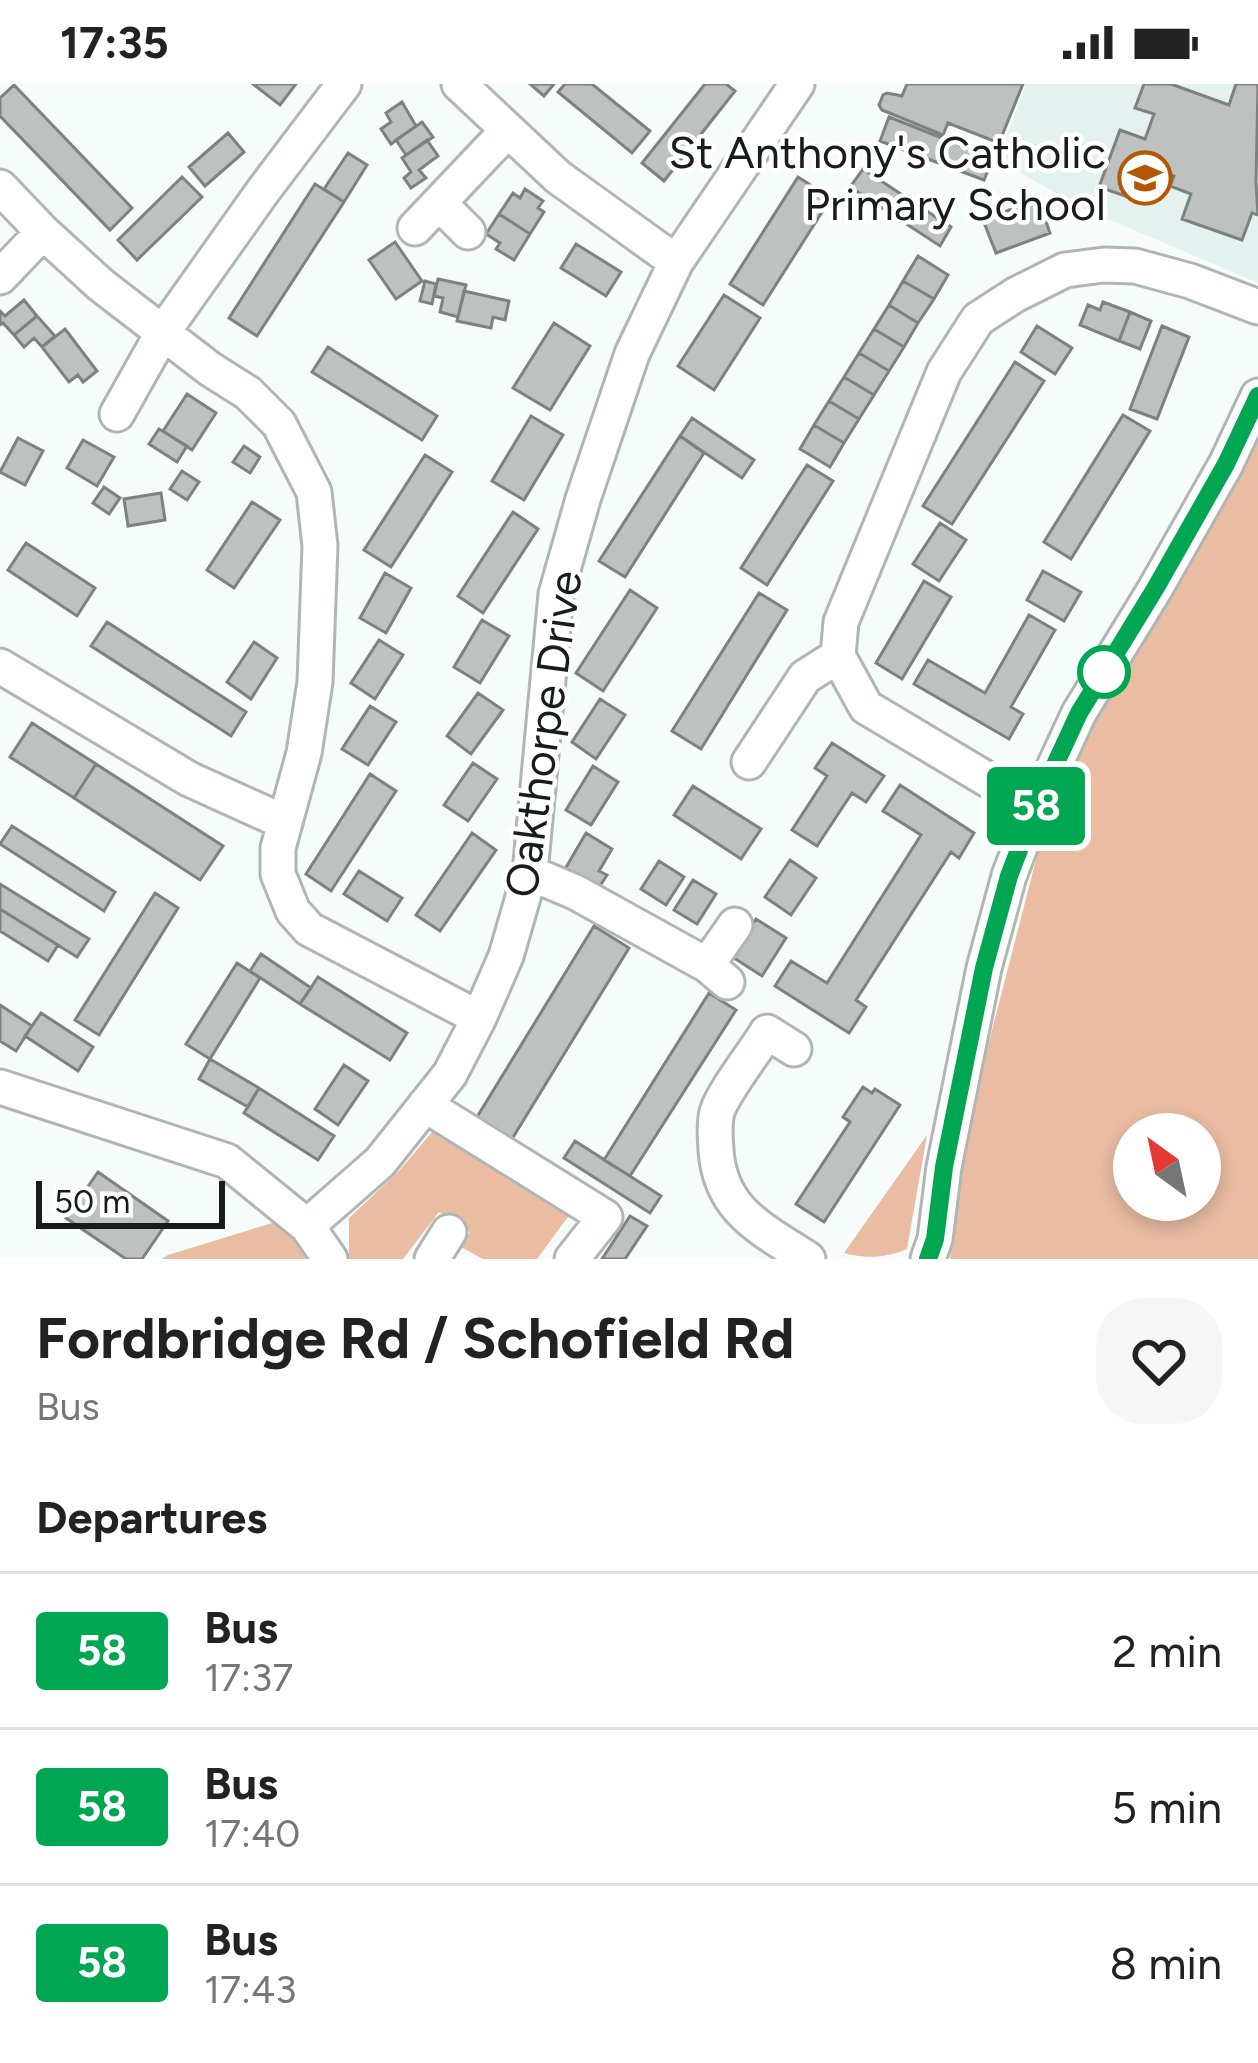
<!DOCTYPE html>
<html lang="en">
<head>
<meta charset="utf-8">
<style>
  body { margin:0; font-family:Figtree,sans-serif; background:#f6f6f6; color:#222; height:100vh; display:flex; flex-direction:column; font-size:45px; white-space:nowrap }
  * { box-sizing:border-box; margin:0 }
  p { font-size:39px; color:#767676 }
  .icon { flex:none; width:66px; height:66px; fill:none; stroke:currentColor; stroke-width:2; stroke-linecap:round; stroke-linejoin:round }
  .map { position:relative; height:1175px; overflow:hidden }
  .side { display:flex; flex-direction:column; background:#fff; flex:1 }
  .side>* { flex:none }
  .badge { padding:0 24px; border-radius:9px; font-size:42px; line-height:78px }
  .needle { width:78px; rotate:327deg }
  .tools { position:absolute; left:1113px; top:1029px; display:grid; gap:24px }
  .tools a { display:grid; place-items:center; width:108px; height:108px; border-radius:50%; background:#fff; box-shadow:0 6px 18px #0003; font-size:60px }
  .scale { position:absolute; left:36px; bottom:30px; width:189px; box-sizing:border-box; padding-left:12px; border:6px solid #1a1c1c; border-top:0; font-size:33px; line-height:42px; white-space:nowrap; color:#1a1c1c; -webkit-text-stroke:9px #fff; paint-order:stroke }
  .map>.badge { position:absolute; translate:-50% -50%; box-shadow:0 0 0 6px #fff }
  h2 { padding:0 36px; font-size:45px; line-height:108px }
  .round { display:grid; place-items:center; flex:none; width:126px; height:126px; border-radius:48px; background:#f6f6f6 }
  .head { display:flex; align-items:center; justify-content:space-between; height:204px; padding:0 36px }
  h1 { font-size:57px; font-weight:700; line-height:90px }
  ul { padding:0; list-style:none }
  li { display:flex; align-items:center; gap:36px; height:156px; padding:0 36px; border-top:3px solid #e0e0e0 }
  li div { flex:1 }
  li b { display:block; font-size:45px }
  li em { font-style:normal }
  li .badge { min-width:132px; font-weight:700; text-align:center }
  .status { display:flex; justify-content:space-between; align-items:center; height:84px; padding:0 60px; background:#fff; direction:ltr }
  .status svg { height:33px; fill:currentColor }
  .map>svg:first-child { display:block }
</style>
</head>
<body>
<div class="status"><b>17:35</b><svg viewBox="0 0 49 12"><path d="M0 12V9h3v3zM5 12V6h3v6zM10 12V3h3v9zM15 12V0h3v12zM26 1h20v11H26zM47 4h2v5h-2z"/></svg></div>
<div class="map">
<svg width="1258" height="1175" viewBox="0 0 1258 1175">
  <rect width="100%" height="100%" fill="#f6fcfa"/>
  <path fill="#e3f2ee" d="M1026,0H1258V199L1080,123L998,76Z"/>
  <path fill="#eabca2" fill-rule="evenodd" d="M1258,350V1175H950L965,1051L1047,733L1089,636L1246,381ZM1134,1050H1200V1116H1134Z
    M438,1041L573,1126L537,1175H483L461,1163L470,1148L439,1128L403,1175H349V1134L398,1088Z
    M927,1051L907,1165C887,1174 865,1175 844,1169Z
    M282,1136L330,1175H162L168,1171Z"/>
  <path fill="#bdc2c1" stroke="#7d8281" stroke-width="3" d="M253,0H296L280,21Z
    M530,0H554L544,12Z
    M565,0H592L650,47L632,69L558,8Z
    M705,0H726L735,7L664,97L642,79Z
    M907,0H1023L999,59L948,39L943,51L882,26L879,21L883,11L887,9L902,12Z
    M1144,0H1171L1229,21L1236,0H1258L1256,98L1258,131L1252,129L1242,156L1182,135L1191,110L1170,102L1174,92L1158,86L1146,119L1099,103L1120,46L1145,55L1154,30L1135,24Z
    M14,1L132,124L110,146L0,32V14Z
    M402,18L416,42L391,60L381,45L391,38L386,29Z
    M889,33L993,74L984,96L880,57Z
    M422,38L433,53L406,71L396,56Z
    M228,49L244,68L205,102L189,83Z
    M427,56L438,72L419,86L426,94L411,104L404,94L411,88L402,74Z
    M348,69L367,81L344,118L324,105Z
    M863,85L951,143L940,162L850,103Z
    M182,93L202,113L137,176L118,156Z
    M798,93L831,114L763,221L730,200Z
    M315,100L344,118L257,252L229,234Z
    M525,105L543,117L538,124L544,128L530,150L499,130L513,109L520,114Z
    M1038,115L1050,149L996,169L983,136Z
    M499,130L530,150L514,176L496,165L500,159L486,150Z
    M395,158L422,197L396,215L369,176Z
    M576,160L621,188L606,212L561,184Z
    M918,172L948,191L934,215L903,197Z
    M438,195L466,201L458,233L440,228L443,214L434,212Z
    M425,197L436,200L432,220L420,217Z
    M903,197L934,215L918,239L889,221Z
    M464,207L509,217L505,236L493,233L491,244L457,237Z
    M724,211L760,234L714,306L678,282Z
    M24,216L37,232L14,251L3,239L0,241V227L5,232Z
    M1103,218L1130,228L1119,257L1080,241L1088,221L1100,226Z
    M889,221L918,239L904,263L874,245Z
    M1130,228L1151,237L1140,265L1119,257Z
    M37,232L55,252L42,263L34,254L24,263L14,251Z
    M554,239L590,262L550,326L513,304Z
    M1037,242L1072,264L1055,290L1021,268Z
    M1162,242L1189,253L1157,335L1130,325Z
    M65,245L97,287L83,298L78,291L69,298L42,263Z
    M874,245L904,263L889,287L859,269Z
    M328,263L437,332L422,356L312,288Z
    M859,269L889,287L874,311L844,293Z
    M1015,278L1044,297L952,440L923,422Z
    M844,293L874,311L859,335L829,317Z
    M187,310L216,329L192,366L163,347Z
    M829,317L859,335L844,359L814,341Z
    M1123,331L1150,347L1071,475L1044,458Z
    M531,332L563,351L524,416L492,397Z
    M692,334L754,376L742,394L680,352Z
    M814,341L844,359L830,383L800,365Z
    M159,345L187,362L177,378L149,360Z
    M680,352L704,369L625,493L599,477Z
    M18,354L43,367L25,401L0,388Z
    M83,356L114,373L97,402L67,384Z
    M244,362L260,373L250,389L233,378Z
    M425,371L452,388L391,483L364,466Z
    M807,381L833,397L767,501L741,484Z
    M182,387L199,398L187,416L170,405Z
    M104,403L120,414L109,430L93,419Z
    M161,409L165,436L128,442L124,415Z
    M252,418L280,436L234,504L207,486Z
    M513,428L538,445L483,529L458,512Z
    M940,439L966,456L939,497L913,480Z
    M26,459L95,504L77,532L8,486Z
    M1043,487L1081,508L1064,537L1027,516Z
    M385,489L411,504L386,549L360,534Z
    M924,497L951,513L902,595L876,579Z
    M630,506L657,524L603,607L576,589Z
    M759,509L787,526L701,665L672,647Z
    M1029,531L1055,546L1011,623L1023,630L1009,655L914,600L928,576L985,609Z
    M482,536L509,552L480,599L454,583Z
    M107,538L246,628L231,652L91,562Z
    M379,556L403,571L375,615L351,599Z
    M254,558L277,574L251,615L227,598Z
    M478,609L503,626L471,670L447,652Z
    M600,615L625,631L596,675L572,658Z
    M370,622L396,638L368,681L342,665Z
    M32,639L96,680L74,714L10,673Z
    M832,659L884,692L866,718L852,709L817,762L792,746L827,692L815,684Z
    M473,679L497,695L468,737L444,721Z
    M96,680L223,762L200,796L74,714Z
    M593,682L618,698L591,741L566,726Z
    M370,690L396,707L331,807L306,790Z
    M900,701L974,749L959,774L951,768L856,916L866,923L849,949L775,902L791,877L827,899L921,751L883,727Z
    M693,702L761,745L741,775L674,731Z
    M12,742L115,808L104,827L0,760Z
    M472,749L496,766L440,847L416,831Z
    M586,749L612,765L599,787L607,791L594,811L561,792Z
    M790,776L816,794L791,831L765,813Z
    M659,777L684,793L666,821L641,805Z
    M359,787L402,814L387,837L344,810Z
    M693,796L716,810L697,840L674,826Z
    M0,800L89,855L77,873L0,825Z
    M155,809L178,824L99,951L75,936Z
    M0,825L58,861L48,877L0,847Z
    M756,835L786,854L762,892L731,872Z
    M594,842L629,864L512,1055L477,1033Z
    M261,870L311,904L300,920L250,887Z
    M237,879L260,894L210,975L186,960Z
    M318,893L407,949L390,976L300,920Z
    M709,909L736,926L630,1092L604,1076Z
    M0,921L32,942L16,967L0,957Z
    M41,929L93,963L78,987L25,952Z
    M210,975L259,1004L248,1023L199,995Z
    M344,981L368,997L338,1041L315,1025Z
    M863,1003L872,1009L875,1005L900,1021L824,1138L796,1120L850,1038L843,1033Z
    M259,1004L334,1052L318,1076L244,1029Z
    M575,1057L661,1112L650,1129L564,1074Z
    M98,1088L168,1137L142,1175H126L66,1134Z
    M630,1132L647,1142L625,1175H602Z"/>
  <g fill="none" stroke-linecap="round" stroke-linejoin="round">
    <g stroke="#b0b6b4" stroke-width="39">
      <path id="minor" d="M459,0L558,93L676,178
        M0,103L43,148L101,201L210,285L248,309L279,340L314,408L320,462L315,598L304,669L278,764V790L293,827L309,845L479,934
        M439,119L468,148
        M415,144L508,46
        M0,193L43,148
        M117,330L163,248L263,107L344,0
        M0,582L189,695L284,738
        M749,678L805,593L838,572
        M1035,724L866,623L838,572L841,538L944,288L978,235L1015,211L1065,186L1104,181L1135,182L1190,197L1258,223
        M530,789L575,808L707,881L727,898
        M707,881L735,841
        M794,965L767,948C755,968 723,1008 717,1028C714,1040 715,1054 716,1066C720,1127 762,1145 808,1175
        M0,1003L227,1077L307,1142L330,1175
        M425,1021L605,1133L572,1175
        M307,1142L380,1078L450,990L479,934L506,872L530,789L556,510L583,415L632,270L676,178L797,0
        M432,1175L449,1148
        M928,1175L935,1155L944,1083L984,884L1009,792L1035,724L1079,629L1155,505L1226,380L1258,312"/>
    </g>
    <use href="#minor" stroke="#fff" stroke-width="33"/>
  </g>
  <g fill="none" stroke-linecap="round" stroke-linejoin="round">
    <g stroke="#fff" stroke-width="27">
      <path id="line" d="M928,1175L935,1155L944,1083L984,884L1009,792L1035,724L1079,629L1155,505L1226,380L1258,312"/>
    </g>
    <use href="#line" stroke="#00a651" stroke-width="18"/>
  </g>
  <defs>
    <g id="school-ring" transform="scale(2.7)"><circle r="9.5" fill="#fff" stroke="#b45603" stroke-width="1.5"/><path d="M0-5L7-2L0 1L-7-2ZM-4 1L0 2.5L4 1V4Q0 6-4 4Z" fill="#b45603"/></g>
  </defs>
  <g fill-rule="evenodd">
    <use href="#school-ring" x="1145" y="94"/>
  </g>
  <circle fill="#fff" stroke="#00a651" stroke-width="6" cx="1104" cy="588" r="24"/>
  <g text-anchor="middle" stroke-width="9" stroke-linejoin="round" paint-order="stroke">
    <g font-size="45" fill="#1a1c1c" stroke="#fff" text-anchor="end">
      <text x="1106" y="84">St Anthony's Catholic<tspan x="1106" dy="52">Primary School</tspan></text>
    </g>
    <g font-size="45" fill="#1a1c1c" stroke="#fff">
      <text transform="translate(543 650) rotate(-82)" y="16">Oakthorpe Drive</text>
    </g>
  </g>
</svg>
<div class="tools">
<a><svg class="needle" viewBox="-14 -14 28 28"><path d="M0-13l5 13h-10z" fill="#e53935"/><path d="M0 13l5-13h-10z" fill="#767676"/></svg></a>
</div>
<div class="scale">50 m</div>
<b class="badge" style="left:1036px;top:722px;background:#00a651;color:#fff">58</b>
</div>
<section class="side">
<div class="head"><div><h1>Fordbridge Rd / Schofield Rd</h1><p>Bus</p></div><a class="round"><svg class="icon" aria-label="heart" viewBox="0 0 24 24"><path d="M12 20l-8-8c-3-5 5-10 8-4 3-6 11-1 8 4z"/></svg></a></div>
<h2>Departures</h2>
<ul>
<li><span class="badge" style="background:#00a651;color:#fff">58</span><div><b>Bus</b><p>17:37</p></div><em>2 min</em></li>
<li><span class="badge" style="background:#00a651;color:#fff">58</span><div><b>Bus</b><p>17:40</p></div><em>5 min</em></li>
<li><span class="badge" style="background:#00a651;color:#fff">58</span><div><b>Bus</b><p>17:43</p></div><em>8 min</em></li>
</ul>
</section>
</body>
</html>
